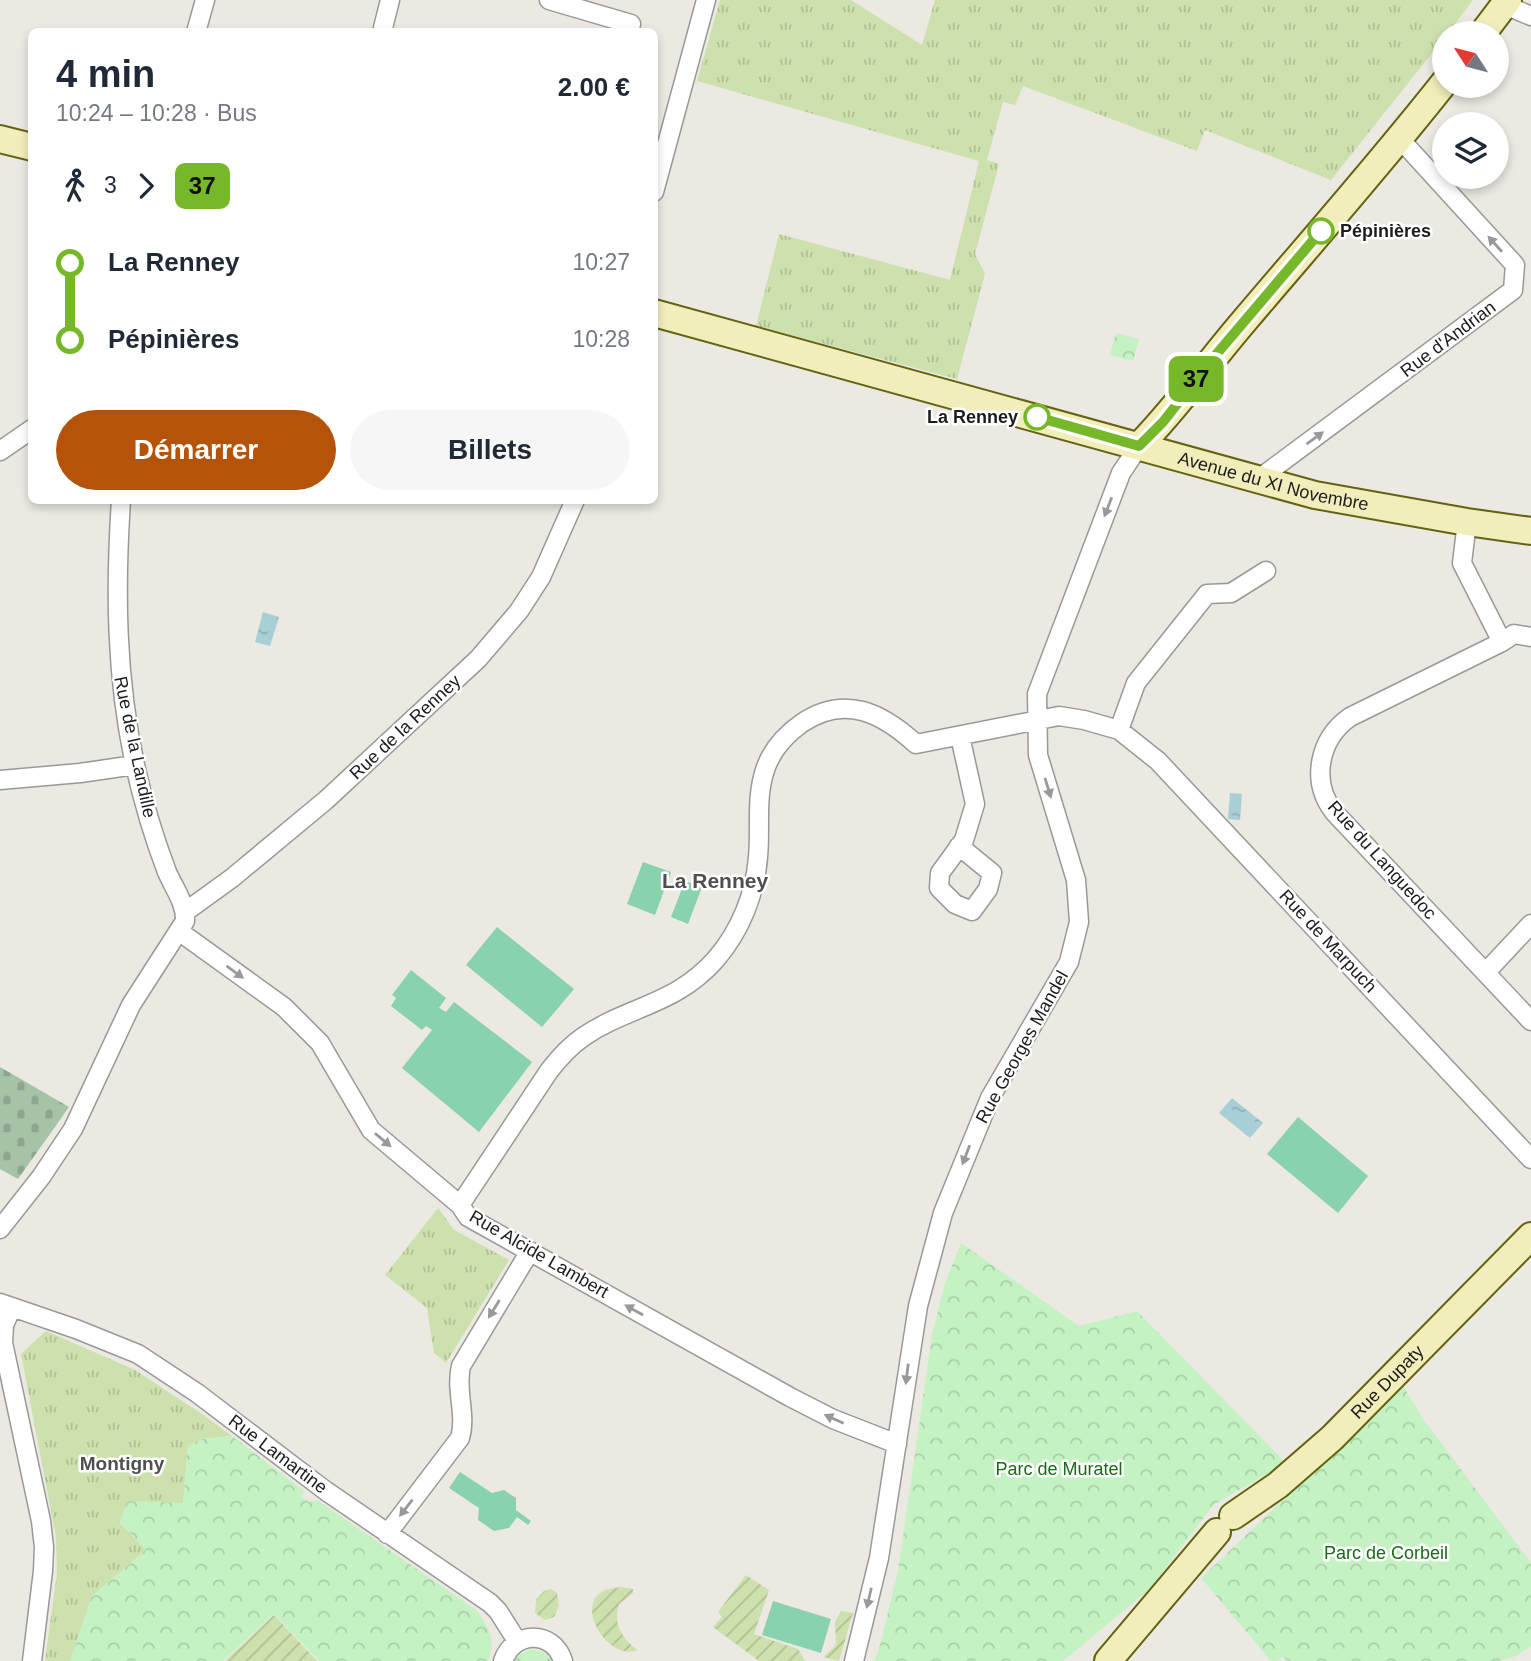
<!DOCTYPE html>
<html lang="fr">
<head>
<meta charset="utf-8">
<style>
  body { margin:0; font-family:Helvetica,sans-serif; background:#f6f6f7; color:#1f2937; height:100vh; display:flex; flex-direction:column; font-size:26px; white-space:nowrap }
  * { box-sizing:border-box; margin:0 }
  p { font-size:23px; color:#747a83 }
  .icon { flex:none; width:38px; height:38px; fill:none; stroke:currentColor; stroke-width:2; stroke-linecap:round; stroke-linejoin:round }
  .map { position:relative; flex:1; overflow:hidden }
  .side { position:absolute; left:28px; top:28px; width:630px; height:476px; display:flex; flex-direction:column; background:#fff; border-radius:10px; box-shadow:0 4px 10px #0003 }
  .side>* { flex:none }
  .badge { padding:0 14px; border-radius:10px; font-size:24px; line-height:46px }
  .needle { width:46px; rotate:306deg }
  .controls { position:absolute; left:1432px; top:21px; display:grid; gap:14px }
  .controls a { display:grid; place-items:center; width:77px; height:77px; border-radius:50%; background:#fff; box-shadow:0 4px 10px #0003; font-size:35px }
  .map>.badge { position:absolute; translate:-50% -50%; box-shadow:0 0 0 4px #fff }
  .legs { display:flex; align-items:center; gap:10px; height:77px; padding:0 28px; font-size:23px }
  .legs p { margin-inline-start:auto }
  .summary { display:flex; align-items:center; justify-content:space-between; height:119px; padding:0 28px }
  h1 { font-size:38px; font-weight:600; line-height:52px }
  .cta { display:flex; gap:14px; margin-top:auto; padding:14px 28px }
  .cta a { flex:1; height:80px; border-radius:42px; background:#b45309; color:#fff; font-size:28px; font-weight:600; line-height:80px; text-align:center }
  .cta a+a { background:#f6f6f7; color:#1f2937 }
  ul { padding:0 28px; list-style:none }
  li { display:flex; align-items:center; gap:24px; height:77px; font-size:26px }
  li i { display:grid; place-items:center; width:10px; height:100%; margin:0 9px; background:currentColor }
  li i::after { content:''; width:18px; height:18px; margin:-9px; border:5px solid; border-radius:50%; background:#fff }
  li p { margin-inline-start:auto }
  li:first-child i { background:linear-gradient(#0000 50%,currentColor 0) }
  li:last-child i { background:linear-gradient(currentColor 50%,#0000 0) }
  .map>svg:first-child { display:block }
</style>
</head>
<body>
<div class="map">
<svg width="1531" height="1661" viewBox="0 0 1531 1661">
  <defs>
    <pattern id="grass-tufts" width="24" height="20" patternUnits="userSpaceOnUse" patternTransform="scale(1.75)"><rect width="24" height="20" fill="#cce1ad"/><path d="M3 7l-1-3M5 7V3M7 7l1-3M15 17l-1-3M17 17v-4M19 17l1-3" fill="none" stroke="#afc094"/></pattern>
    <pattern id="cemetery-stones" width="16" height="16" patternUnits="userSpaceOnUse" patternTransform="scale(1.75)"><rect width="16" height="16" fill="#a6c2a7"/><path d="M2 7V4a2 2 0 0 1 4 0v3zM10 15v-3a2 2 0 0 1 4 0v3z" fill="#8ea68f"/></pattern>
    <pattern id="park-crowns" width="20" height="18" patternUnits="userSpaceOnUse" patternTransform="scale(1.75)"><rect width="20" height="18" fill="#c5f2c3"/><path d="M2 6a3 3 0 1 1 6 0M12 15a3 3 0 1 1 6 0" fill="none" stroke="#a9cfa7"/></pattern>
    <pattern id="garden-furrows" width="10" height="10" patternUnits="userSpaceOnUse" patternTransform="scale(1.75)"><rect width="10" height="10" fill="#cce1ad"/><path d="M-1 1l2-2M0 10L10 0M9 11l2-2" fill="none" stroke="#afc094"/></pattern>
    <pattern id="water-ripples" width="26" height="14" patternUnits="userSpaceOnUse" patternTransform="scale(1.75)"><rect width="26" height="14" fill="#a7cfd5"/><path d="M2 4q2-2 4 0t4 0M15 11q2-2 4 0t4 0" fill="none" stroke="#8fb1b6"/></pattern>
  </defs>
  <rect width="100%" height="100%" fill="#ece8e2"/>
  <path fill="url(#grass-tufts)" d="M720,0H851L922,45L935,0H1473L1448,33H1444V38L1331,180L1205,130L1197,151L1023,86L1015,105L1003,102L987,160L999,164L975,254L985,274L957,379L756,326L779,234L950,280L979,161L697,81Z
    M438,1208L454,1230L509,1260L446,1363L434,1353L427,1308L385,1275Z
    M46,1331L135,1370L202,1414L232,1436L201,1439L188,1446L183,1503L119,1522L146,1550L92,1596L70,1661H45L57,1573L56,1537L21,1354Z"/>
  <path fill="url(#cemetery-stones)" d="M0,1067L69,1107L18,1179L0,1169Z"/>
  <path fill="url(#park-crowns)" d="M1116,333L1139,339L1133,361L1110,355Z
    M961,1243L1079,1326L1137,1311L1286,1463L1213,1505L1150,1589L1063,1661H873L878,1653L898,1571L932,1335L945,1283Z
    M1403,1386L1424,1420L1531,1563V1646L1516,1656L1499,1661H1287L1283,1657L1277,1661H1271L1201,1578Z
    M232,1436L304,1491L302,1497L309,1502L317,1500L476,1610C489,1627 496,1640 488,1661H319L274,1614L223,1661H70L92,1596L146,1550L119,1522L128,1501L183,1503L188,1446L201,1439Z
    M531,1649L544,1652L552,1661H514L518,1655Z"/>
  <path fill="url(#garden-furrows)" d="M746,1575L769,1590L754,1634L798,1649L805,1661H759L713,1627L722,1617L718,1612Z
    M621,1587L633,1589V1593L619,1604C613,1624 621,1637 637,1650C609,1661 577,1610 600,1593C606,1589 614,1588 621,1587Z
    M551,1589L557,1593L559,1606L554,1617L545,1620L535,1613L536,1600L544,1591Z
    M841,1611L853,1613L839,1661L823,1657L836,1645L835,1622Z
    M274,1615L317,1661H225Z"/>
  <path fill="#89d2ae" d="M643,862L671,872L655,915L627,904Z
    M685,881L702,887L688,924L671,917Z
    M497,927L574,989L542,1027L466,965Z
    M411,970L446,998L439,1008L446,1012L454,1002L532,1062L479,1132L402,1068L432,1030L426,1026L422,1030L391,1006L396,998L392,995Z
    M1298,1117L1368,1176L1338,1213L1267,1154Z
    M460,1472L492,1493L504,1490L516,1498V1510L531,1521L528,1525L517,1517L509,1528L494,1531L478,1520L479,1508L449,1488Z
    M773,1601L831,1619L821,1653L762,1635Z"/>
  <path fill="url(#water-ripples)" d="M263,612L279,617L270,646L255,642Z
    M1230,793L1242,794L1240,820L1228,819Z
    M1232,1098L1263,1123L1250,1138L1219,1113Z"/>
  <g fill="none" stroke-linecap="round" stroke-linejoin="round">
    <g stroke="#999" stroke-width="21">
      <path id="street" d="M549,0L631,24L629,32
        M1505,5L1531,16
        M196,32L205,0
        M382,32L390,0
        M654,192L706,0
        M0,451L32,429
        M1260,478L1513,290L1515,265L1400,139
        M1467,522L1462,563L1502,642L1514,634L1531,637
        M1502,642L1350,717C1319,739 1310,781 1334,812L1531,1021
        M1119,730L1136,683L1207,594L1231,593L1266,571
        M0,780L80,773L135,765
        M959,846L992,873L988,889L972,911L955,904L939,888L940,873L964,840L975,804L960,736
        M185,912L232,878L326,800L478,659L519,611L541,577L575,500
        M180,932L284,1007L320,1043L371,1130L460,1205L468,1217L790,1397L833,1419L897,1444
        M1486,972L1531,924
        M460,1205L549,1071C559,1058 570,1046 583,1037C628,1006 676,1005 716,959C740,931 755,895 758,857C761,827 755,797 766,767C773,748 785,735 802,723C845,694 882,713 916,744L1059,716L1084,720L1119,730L1158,761L1531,1159
        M0,1229L41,1177L73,1129L131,1005L185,921C186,904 174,888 167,872C154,838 143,801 135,765C116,677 115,591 121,500
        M0,1303L76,1329L138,1354L197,1393L326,1491L490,1603L498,1611L517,1641
        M12,1307L4,1325L3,1343L41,1521L44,1547L43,1571L32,1661
        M387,1534L460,1438C467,1415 455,1390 461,1366L530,1251
        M503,1661C513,1631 553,1629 563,1661
        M854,1661L879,1558L918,1306L943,1213L990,1098L1069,962L1079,922L1076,880L1038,755L1037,694L1121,473L1139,446"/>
    </g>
    <g stroke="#646311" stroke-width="30">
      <g id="secondary">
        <path d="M1483,33L1508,0"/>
        <path d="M0,139L32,147"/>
        <path id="s1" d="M654,313L1315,495L1467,522L1531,531"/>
        <path d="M1139,446C1177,407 1209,362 1245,320C1312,241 1380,164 1444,83"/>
        <path id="s2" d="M1233,1516L1278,1485L1332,1438L1531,1236"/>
        <path d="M1108,1661L1217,1532"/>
      </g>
    </g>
    <use href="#street" stroke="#fff" stroke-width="18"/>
    <use href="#secondary" stroke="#f1eebb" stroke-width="26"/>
  </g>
  <defs><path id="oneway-solid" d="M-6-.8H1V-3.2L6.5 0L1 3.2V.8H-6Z" transform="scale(1.75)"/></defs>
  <g fill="#999">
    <use href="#oneway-solid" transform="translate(1495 244) rotate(-132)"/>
    <use href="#oneway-solid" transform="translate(1315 438) rotate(-36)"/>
    <use href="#oneway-solid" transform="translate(1108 507) rotate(111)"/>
    <use href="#oneway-solid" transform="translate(1048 788) rotate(73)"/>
    <use href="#oneway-solid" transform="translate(235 972) rotate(36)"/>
    <use href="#oneway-solid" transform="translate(383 1140) rotate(40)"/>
    <use href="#oneway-solid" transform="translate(966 1155) rotate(111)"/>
    <use href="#oneway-solid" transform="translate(494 1309) rotate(122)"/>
    <use href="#oneway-solid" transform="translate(634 1310) rotate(-151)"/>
    <use href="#oneway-solid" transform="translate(907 1374) rotate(97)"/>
    <use href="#oneway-solid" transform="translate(834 1419) rotate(-156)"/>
    <use href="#oneway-solid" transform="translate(406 1508) rotate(128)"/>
    <use href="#oneway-solid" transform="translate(869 1598) rotate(103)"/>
  </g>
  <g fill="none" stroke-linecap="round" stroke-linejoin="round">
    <g stroke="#fff" stroke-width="16">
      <path id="line-1" d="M1037,417L1139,446L1163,422L1214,357L1321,231"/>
    </g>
    <use href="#line-1" stroke="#76b82a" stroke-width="10"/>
  </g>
  <g fill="#fff" stroke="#76b82a" stroke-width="3.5">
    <circle cx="1321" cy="231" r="12"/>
    <circle cx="1037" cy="417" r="12"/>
  </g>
  <g text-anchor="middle" stroke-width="5" stroke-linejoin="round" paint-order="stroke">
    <g font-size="18" font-weight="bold" fill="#1c1c1c" stroke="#fff" text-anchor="start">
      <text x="1340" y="237">Pépinières</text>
      <text x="1018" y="423" text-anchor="end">La Renney</text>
    </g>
    <g font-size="18" fill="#1c1c1c" stroke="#fff">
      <text transform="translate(1448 339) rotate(-37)" y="6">Rue d'Andrian</text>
      <text dy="6" stroke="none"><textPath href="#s1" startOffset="642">Avenue du XI Novembre</textPath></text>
      <text transform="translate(405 727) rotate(-43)" y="6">Rue de la Renney</text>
      <text transform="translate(135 747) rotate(78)" y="6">Rue de la Landille</text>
      <text transform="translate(1382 860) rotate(48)" y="6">Rue du Languedoc</text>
      <text transform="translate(1328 941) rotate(47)" y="6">Rue de Marpuch</text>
      <text transform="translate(1022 1047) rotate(-61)" y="6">Rue Georges Mandel</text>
      <text transform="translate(539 1254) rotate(30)" y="6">Rue Alcide Lambert</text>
      <text dy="6" stroke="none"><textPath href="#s2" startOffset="205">Rue Dupaty</textPath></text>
      <text transform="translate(278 1454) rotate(37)" y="6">Rue Lamartine</text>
    </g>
    <g font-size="18" fill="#1a6b18" stroke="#fff">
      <text x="1059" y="1475">Parc de Muratel</text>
      <text x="1386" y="1559">Parc de Corbeil</text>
    </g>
    <g font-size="19" font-weight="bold" fill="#4f4f4f" stroke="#fff">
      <text x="122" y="1470">Montigny</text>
    </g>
    <g font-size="21" font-weight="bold" fill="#4f4f4f" stroke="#fff">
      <text x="715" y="888">La Renney</text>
    </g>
  </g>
</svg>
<div class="controls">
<a><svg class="needle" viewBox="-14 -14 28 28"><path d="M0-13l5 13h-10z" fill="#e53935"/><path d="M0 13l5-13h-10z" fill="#747a83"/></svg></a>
<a><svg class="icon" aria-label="layers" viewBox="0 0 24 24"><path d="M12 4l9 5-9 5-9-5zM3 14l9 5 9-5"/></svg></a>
</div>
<b class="badge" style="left:1196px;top:379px;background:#76b82a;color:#111">37</b>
<section class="side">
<div class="summary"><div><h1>4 min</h1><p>10:24 – 10:28 · Bus</p></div><b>2.00 €</b></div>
<div class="legs"><svg class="icon" aria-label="walk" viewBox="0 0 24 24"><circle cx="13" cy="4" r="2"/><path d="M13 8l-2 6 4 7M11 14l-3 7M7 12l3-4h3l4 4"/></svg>3<svg class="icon" aria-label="forward" viewBox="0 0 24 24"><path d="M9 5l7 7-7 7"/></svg><b class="badge" style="background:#76b82a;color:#111">37</b></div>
<ul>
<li><i style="color:#76b82a"></i><b>La Renney</b><p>10:27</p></li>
<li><i style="color:#76b82a"></i><b>Pépinières</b><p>10:28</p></li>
</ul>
<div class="cta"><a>Démarrer</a><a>Billets</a></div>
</section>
</div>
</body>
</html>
